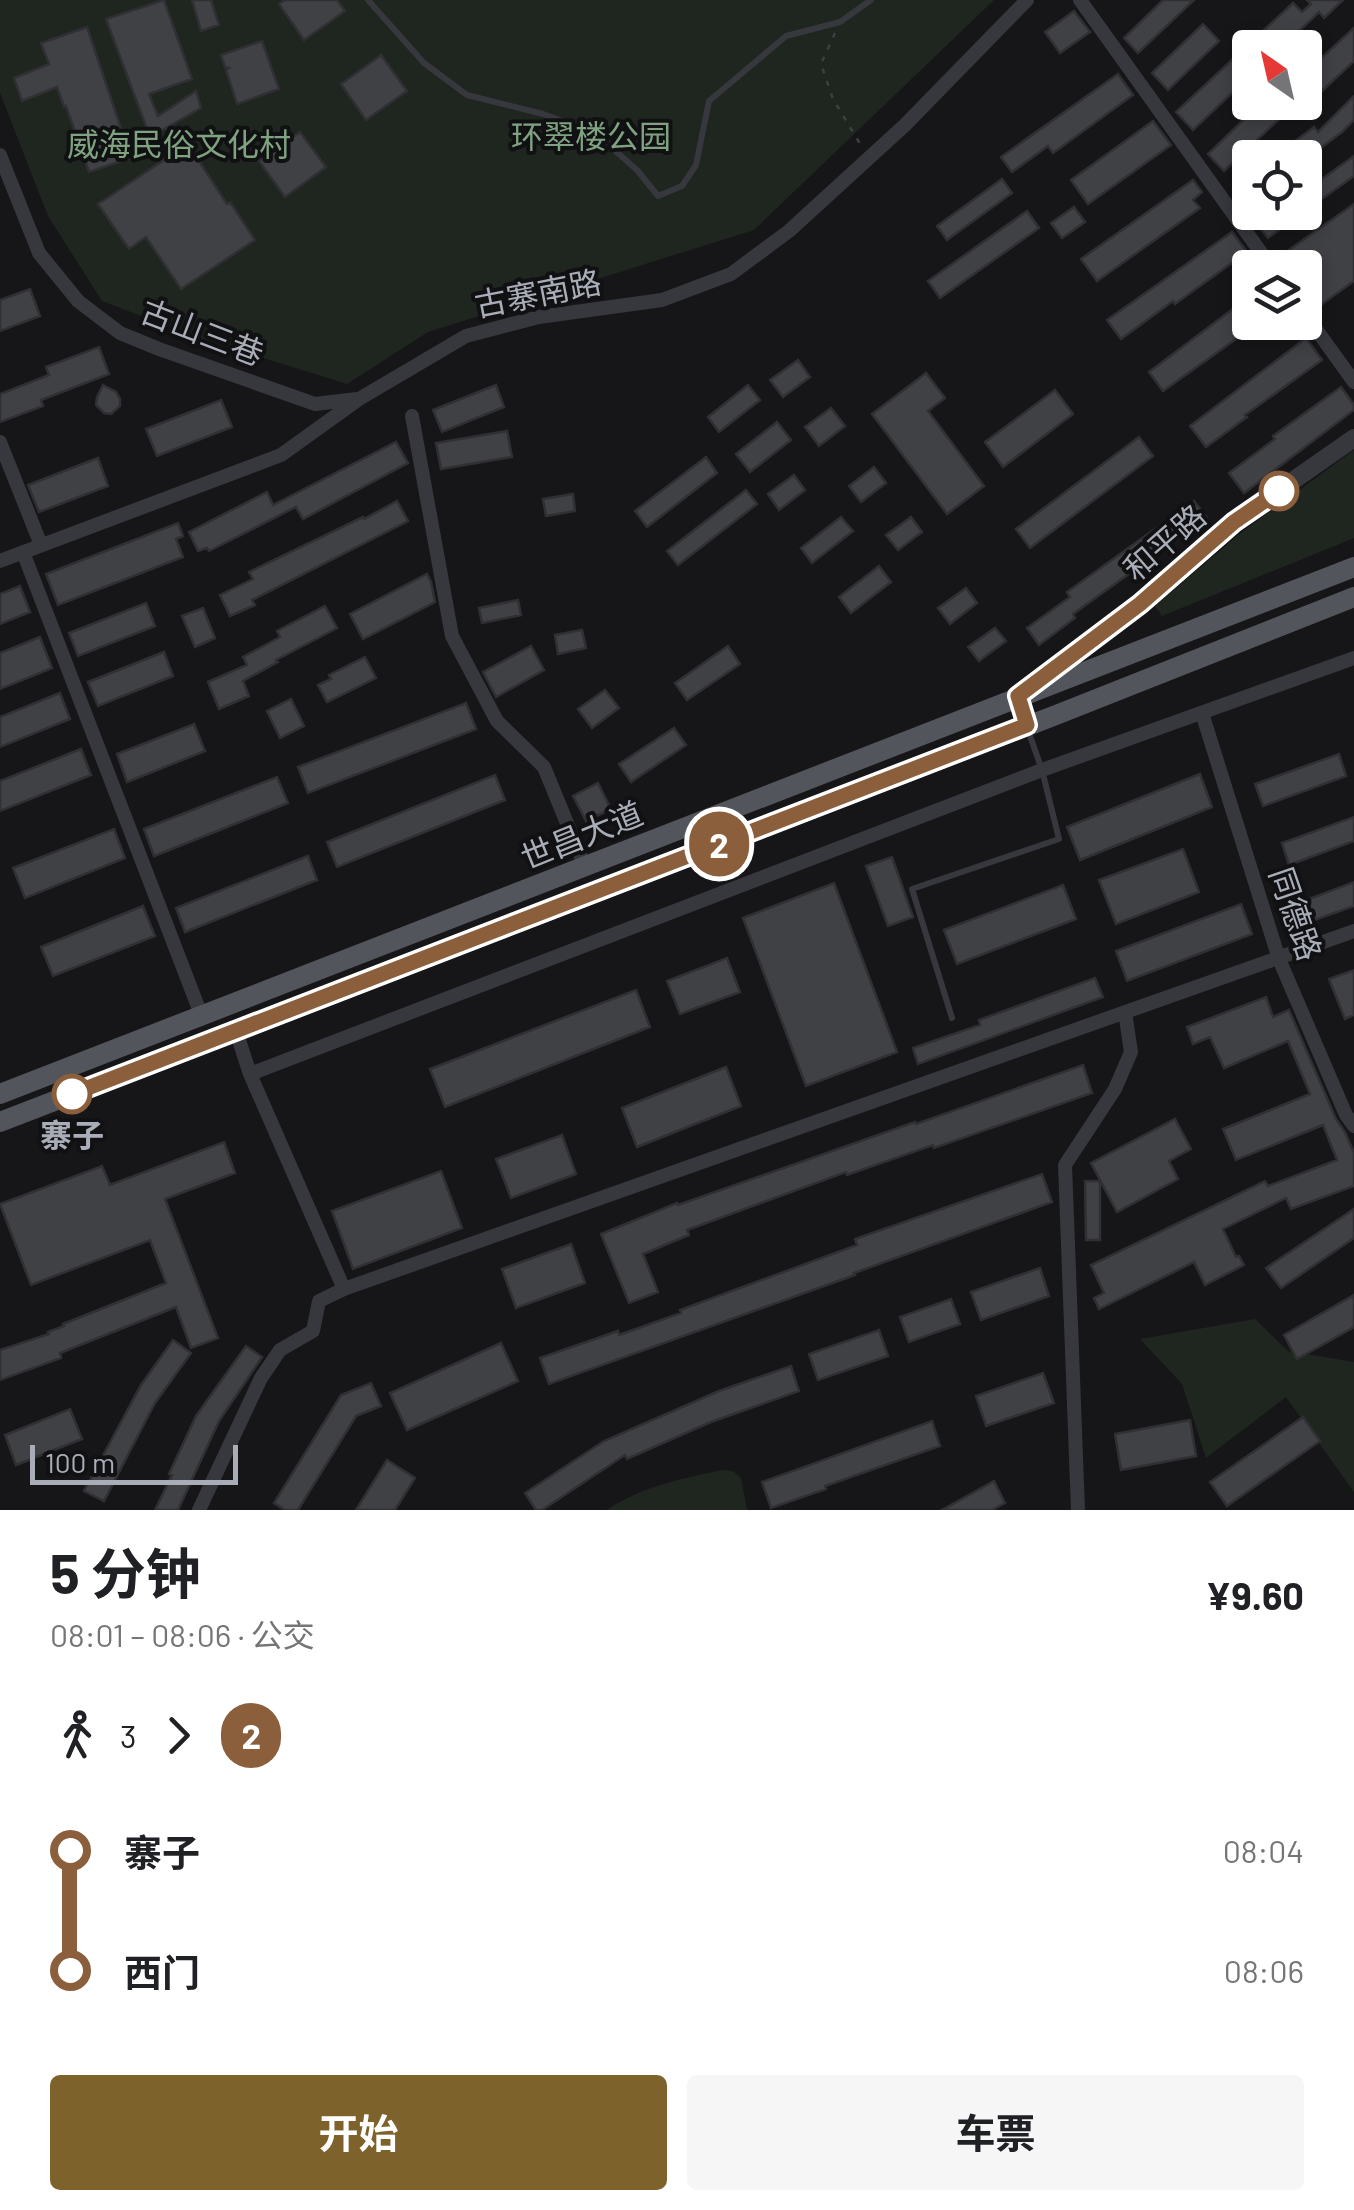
<!DOCTYPE html>
<html lang="zh">
<head>
<meta charset="utf-8">
<style>
  body { margin:0; font-family:Barlow,"Noto Sans SC",sans-serif; background:#f6f6f6; color:#202124; height:100vh; display:flex; flex-direction:column; font-size:38px; white-space:nowrap }
  * { box-sizing:border-box; margin:0 }
  p { font-size:32px; color:#757577 }
  .icon { flex:none; width:55px; height:55px; fill:none; stroke:currentColor; stroke-width:2; stroke-linecap:round; stroke-linejoin:round }
  .map { position:relative; height:1510px; overflow:hidden }
  .drawer { display:flex; flex-direction:column; background:#fff; flex:1 }
  .drawer>* { flex:none }
  .badge { padding:0 20px; border-radius:32px; font-size:35px; line-height:65px }
  .needle { width:65px; rotate:326deg }
  .controls { position:absolute; left:1232px; top:30px; display:grid; gap:20px }
  .controls a { display:grid; place-items:center; width:90px; height:90px; border-radius:10px; background:#fff; box-shadow:0 5px 15px #0003; font-size:50px }
  .scale { position:absolute; left:30px; bottom:25px; width:208px; box-sizing:border-box; padding-left:10px; border:5px solid #a8adb8; border-top:0; font-size:28px; line-height:35px; white-space:nowrap; color:#a8adb8; -webkit-text-stroke:8px #111113; paint-order:stroke }
  .map>.badge { position:absolute; translate:-50% -50%; box-shadow:0 0 0 5px #fff }
  .legs { display:flex; align-items:center; gap:15px; height:110px; padding:0 50px; font-size:32px }
  .legs p { margin-inline-start:auto }
  .headline { display:flex; align-items:center; justify-content:space-between; height:170px; padding:0 50px }
  h1 { font-size:55px; font-weight:700; line-height:75px }
  .action { display:flex; gap:20px; margin-top:auto; padding:20px 50px }
  .action a { flex:1; height:115px; border-radius:10px; background:#7e622b; color:#fff; font-size:40px; font-weight:700; line-height:115px; text-align:center }
  .action a+a { background:#f6f6f6; color:#202124 }
  ul { padding:0 50px; list-style:none }
  li { display:flex; align-items:center; gap:35px; height:120px; font-size:38px }
  li i { display:grid; place-items:center; width:15px; height:100%; margin:0 12px; background:currentColor }
  li i::after { content:''; width:25px; height:25px; margin:-12px; border:8px solid; border-radius:50%; background:#fff }
  li p { margin-inline-start:auto }
  li:first-child i { background:linear-gradient(#0000 50%,currentColor 0) }
  li:last-child i { background:linear-gradient(currentColor 50%,#0000 0) }
  .map>svg:first-child { display:block }
</style>
</head>
<body>
<div class="map">
<svg width="1354" height="1510" viewBox="0 0 1354 1510">
  <rect width="100%" height="100%" fill="#161618"/>
  <path fill="#1e261f" d="M0,0H994L754,230L428,332L347,384L199,338L102,301L48,216L0,93Z
    M1354,450V538L1162,616L1155,606L1242,532Z
    M1255,1319L1288,1351L1354,1362V1492L1286,1397L1206,1458L1182,1384L1140,1339Z
    M722,1470L733,1471L741,1478L747,1510H607C640,1487 683,1478 722,1470Z"/>
  <path fill="#404145" stroke="#303034" stroke-width="2.5" d="M164,0L192,79L149,94L158,116L196,91L201,108L150,137L106,19Z
    M192,0H211L219,25L201,31Z
    M285,0H337L345,11L304,40L279,4Z
    M1163,0H1194L1138,53L1124,38Z
    M1307,0H1343L1324,18L1319,12L1281,48H1250V76L1193,130L1176,112L1293,3L1302,12L1311,4Z
    M1074,11L1090,32L1060,53L1045,32Z
    M1203,24L1219,41L1168,90L1152,73Z
    M87,27L131,158L89,172L66,106L64,107L57,87L22,101L14,78L49,64L41,43Z
    M1354,28V61L1305,107V73Z
    M262,41L279,89L237,104L226,70L229,68L225,67L221,55Z
    M381,55L407,91L366,120L341,84Z
    M1118,74L1133,95L1053,153L1048,146L1012,172L1001,157Z
    M1354,96V120L1342,132L1307,158H1272L1314,127L1318,132Z
    M1262,102H1285L1291,108L1224,171L1208,154Z
    M1153,121L1171,145L1088,204L1071,180Z
    M300,132L326,167L285,197L259,161Z
    M188,144L227,204L230,202L255,240L181,289L146,237L129,249L98,204Z
    M1354,156V176L1305,211V191Z
    M1002,179L1012,193L947,240L937,226Z
    M1193,180L1202,192L1193,200L1200,208L1097,281L1081,259Z
    M1354,204V281L1318,307L1305,288V268H1287L1279,257Z
    M1074,207L1085,222L1062,238L1051,223Z
    M1027,211L1039,228L940,298L928,281Z
    M1275,212H1303L1268,238L1258,225Z
    M1232,232L1247,252L1175,304L1173,301L1121,339L1107,320Z
    M30,289L40,316L0,331V300Z
    M1250,296V329L1163,391L1149,372Z
    M1306,338L1322,360L1245,415L1247,417L1206,447L1190,426Z
    M99,347L109,374L41,400L43,406L0,422V394L49,375L46,367Z
    M798,360L810,377L783,397L770,380Z
    M926,373L945,398L928,411L984,486L947,514L872,414Z
    M103,385L116,392L120,399V406L111,414L104,413L96,405L97,397Z
    M496,385L504,407L442,432L433,410Z
    M748,385L760,400L719,432L708,417Z
    M1341,387L1354,405V410L1244,493L1229,473L1275,439L1273,436Z
    M1055,390L1073,414L1003,467L985,442Z
    M221,400L232,427L157,456L146,429Z
    M831,408L845,426L819,446L805,427Z
    M777,422L791,440L750,472L736,454Z
    M507,431L512,457L441,469L436,443Z
    M1139,437L1153,456L1030,548L1016,529Z
    M396,442L408,463L303,519L296,507L209,551L207,548L198,551L189,532L267,492L273,505Z
    M706,457L717,473L647,527L635,511Z
    M98,458L108,486L39,512L28,485Z
    M874,467L886,483L861,502L849,486Z
    M794,475L805,490L779,510L768,494Z
    M746,490L757,504L678,565L667,551Z
    M573,494L575,511L546,516L543,499Z
    M397,501L408,521L252,600L255,605L230,616L220,595L253,579L249,572L363,517L364,519Z
    M1194,501L1207,518L1073,614L1075,618L1039,645L1027,628L1070,597L1067,592Z
    M841,517L853,531L812,563L801,548Z
    M911,517L922,532L898,550L886,535Z
    M178,523L183,536L176,539L183,557L58,605L46,574Z
    M879,566L891,582L851,613L839,597Z
    M427,574L431,582L435,602L363,639L350,614Z
    M20,586L30,612L0,624V594Z
    M966,588L977,603L950,624L938,608Z
    M518,600L521,615L482,623L479,608Z
    M146,603L155,626L78,656L69,633Z
    M325,606L337,628L276,660L278,662L243,681L249,696L219,709L208,682L247,665L243,657L280,637L277,631Z
    M203,608L215,638L195,647L182,616Z
    M995,628L1006,641L979,661L968,647Z
    M582,630L586,648L558,654L555,635Z
    M40,637L52,668L0,689V653Z
    M531,646L544,670L496,697L483,672Z
    M728,646L740,664L687,700L675,683Z
    M164,652L173,676L98,706L88,682Z
    M365,657L376,678L327,702L318,685L331,679L329,675Z
    M605,690L619,708L592,728L578,709Z
    M60,693L70,719L0,747V717Z
    M291,699L304,726L280,738L267,711Z
    M466,703L476,729L308,793L298,767Z
    M194,724L205,751L127,782L117,754Z
    M674,728L686,745L631,782L619,764Z
    M81,749L91,775L0,811V781Z
    M1339,754L1346,776L1263,806L1255,784Z
    M1200,774L1212,807L1080,860L1067,827Z
    M495,775L505,800L337,867L327,842Z
    M277,777L288,803L154,856L144,829Z
    M598,783L611,809L586,821L573,796Z
    M1354,817V841L1289,865L1282,843Z
    M114,829L125,858L25,898L13,868Z
    M1183,849L1199,892L1116,924L1099,880Z
    M308,856L317,880L185,932L176,908Z
    M892,857L913,917L888,926L866,866Z
    M1354,882V906L1312,921L1304,901Z
    M834,883L897,1052L806,1086L743,918Z
    M1063,885L1076,919L957,964L944,930Z
    M1241,904L1252,934L1127,981L1116,951Z
    M143,906L155,936L53,976L41,947Z
    M727,958L740,992L680,1014L667,981Z
    M1354,970V1015L1345,1019L1329,979Z
    M1095,978L1103,997L918,1064L913,1048L980,1025L979,1020Z
    M636,990L650,1027L445,1107L430,1069Z
    M1266,997L1273,1017L1289,1010L1336,1119L1345,1132L1354,1153V1186L1291,1209L1286,1198L1223,1229L1236,1257L1239,1256L1244,1265L1205,1285L1194,1262L1099,1309L1094,1298L1104,1293L1091,1265L1265,1181L1268,1186L1337,1160L1323,1125L1236,1160L1223,1129L1310,1094L1288,1041L1224,1068L1210,1037L1193,1044L1187,1027Z
    M1083,1065L1092,1093L934,1148L933,1145L847,1175L846,1172L687,1230L689,1235L643,1254L658,1292L629,1303L601,1234L677,1203L678,1205L915,1122L916,1124Z
    M726,1067L741,1106L637,1147L622,1108Z
    M1175,1119L1191,1149L1169,1161L1178,1179L1117,1212L1091,1163Z
    M562,1135L576,1174L511,1198L496,1159Z
    M224,1142L235,1173L165,1199L218,1338L191,1348L176,1307L60,1353L61,1358L0,1380V1350L49,1334L48,1332L64,1326L63,1324L166,1283L150,1240L31,1285L0,1204L102,1166L110,1185Z
    M441,1171L462,1228L353,1269L332,1211Z
    M1042,1174L1052,1202L854,1273L855,1275L549,1384L540,1358L618,1331L619,1335L681,1313L680,1310L857,1245L855,1239Z
    M1085,1181H1100V1240H1086Z
    M1354,1209V1238L1281,1288L1266,1268Z
    M571,1244L585,1283L516,1308L502,1269Z
    M1040,1268L1049,1296L981,1320L971,1292Z
    M1354,1295V1327L1297,1359L1284,1335Z
    M951,1299L960,1324L909,1342L900,1317Z
    M879,1330L888,1356L818,1380L809,1354Z
    M173,1340L191,1353L155,1403L104,1501L84,1491L141,1385Z
    M501,1343L518,1381L407,1430L390,1393Z
    M246,1346L262,1357L219,1421L178,1510H155L172,1475L169,1474L196,1416Z
    M791,1366L799,1391L711,1422L627,1459L625,1455L542,1510H536L525,1493L604,1441L719,1391Z
    M1043,1373L1054,1403L986,1426L976,1396Z
    M371,1383L381,1406L356,1416L298,1510H285L274,1503L341,1395Z
    M70,1409L82,1439L16,1465L5,1435Z
    M1303,1417L1320,1441L1227,1506L1210,1482Z
    M1190,1420L1196,1456L1121,1470L1115,1434Z
    M932,1421L940,1446L825,1486L826,1489L771,1508L762,1482Z
    M387,1460L415,1478L395,1510H356Z
    M994,1481L1005,1503L992,1510H942Z"/>
  <g fill="none" stroke-linecap="round" stroke-linejoin="round">
    <path stroke="#3d3f44" stroke-width="2.5" stroke-dasharray="5 8" stroke-linecap="butt" d="M835,33L821,64L833,99L862,147"/>
    <path stroke="#37383d" stroke-width="6" d="M368,0L424,63L467,95L543,114L595,133L637,170L658,196L682,186L696,165L709,101L786,36L840,22L871,0
      M952,1018L912,889L1059,839L1042,770L1028,730"/>
    <path stroke="#37383d" stroke-width="14" d="M1080,0L1272,268
      M0,155L39,253L78,301L120,333L159,349L315,404L357,399
      M1305,314L1354,382
      M412,416L452,636L497,721L544,767L585,867
      M0,442L41,545
      M23,552L202,1017
      M0,561L281,455L359,399L466,336L539,317L662,300L731,274L789,231L905,125L1027,0
      M1202,713L1279,959L1346,1115L1354,1126
      M236,1031L250,1074L344,1289
      M250,1074L1042,770L1354,658
      M199,1510L261,1378L280,1350L313,1331L319,1301L344,1289L1354,931
      M1078,1510L1065,1165L1115,1089L1131,1052L1125,1012"/>
    <path stroke="#37383d" stroke-width="18" d="M1026,690L1140,604L1234,522L1354,438"/>
    <path stroke="#53555c" stroke-width="20" d="M0,1094C452,921 902,740 1354,567
      M0,1122L1056,715L1354,597"/>
  </g>
  <g fill="none" stroke-linecap="round" stroke-linejoin="round">
    <g stroke="#fff" stroke-width="22">
      <path id="line-1" d="M72,1094L1027,725L1018,696L1140,604L1234,522L1279,491"/>
    </g>
    <use href="#line-1" stroke="#8b5e3c" stroke-width="15"/>
  </g>
  <g fill="#fff" stroke="#8b5e3c" stroke-width="5">
    <circle cx="1279" cy="491" r="18"/>
    <circle cx="72" cy="1094" r="18"/>
  </g>
  <g text-anchor="middle" stroke-width="8" stroke-linejoin="round" paint-order="stroke">
    <g font-size="32" fill="#7fa381" stroke="#111113">
      <text x="591" y="148">环翠楼公园</text>
      <text x="179" y="156">威海民俗文化村</text>
    </g>
    <g font-size="32" fill="#a8adb8" stroke="#111113">
      <text transform="translate(538 294) rotate(-11)" y="11">古寨南路</text>
      <text transform="translate(202 333) rotate(21)" y="11">古山三巷</text>
      <text transform="translate(1165 543) rotate(-41)" y="11">和平路</text>
      <text transform="translate(582 836) rotate(-22)" y="11">世昌大道</text>
      <text transform="translate(1295 914) rotate(71)" y="11">同德路</text>
    </g>
    <g font-size="32" font-weight="bold" fill="#a8adb8" stroke="#111113">
      <text x="72" y="1147">寨子</text>
    </g>
  </g>
</svg>
<div class="controls">
<a><svg class="needle" viewBox="-14 -14 28 28"><path d="M0-13l5 13h-10z" fill="#e53935"/><path d="M0 13l5-13h-10z" fill="#757577"/></svg></a>
<a><svg class="icon" aria-label="locate" viewBox="0 0 24 24"><circle cx="12" cy="12" r="6"/><path d="M12 2v4M12 18v4M2 12h4M18 12h4"/></svg></a>
<a><svg class="icon" aria-label="layers" viewBox="0 0 24 24"><path d="M12 4l9 5-9 5-9-5zM3 14l9 5 9-5"/></svg></a>
</div>
<div class="scale">100 m</div>
<b class="badge" style="left:719px;top:844px;background:#8b5e3c;color:#fff">2</b>
</div>
<section class="drawer">
<div class="headline"><div><h1>5 分钟</h1><p>08:01 – 08:06 · 公交</p></div><b>¥9.60</b></div>
<div class="legs"><svg class="icon" aria-label="walk" viewBox="0 0 24 24"><circle cx="13" cy="4" r="2"/><path d="M13 8l-2 6 4 7M11 14l-3 7M7 12l3-4h3l4 4"/></svg>3<svg class="icon" aria-label="forward" viewBox="0 0 24 24"><path d="M9 5l7 7-7 7"/></svg><b class="badge" style="background:#8b5e3c;color:#fff">2</b></div>
<ul>
<li><i style="color:#8b5e3c"></i><b>寨子</b><p>08:04</p></li>
<li><i style="color:#8b5e3c"></i><b>西门</b><p>08:06</p></li>
</ul>
<div class="action"><a>开始</a><a>车票</a></div>
</section>
</body>
</html>
